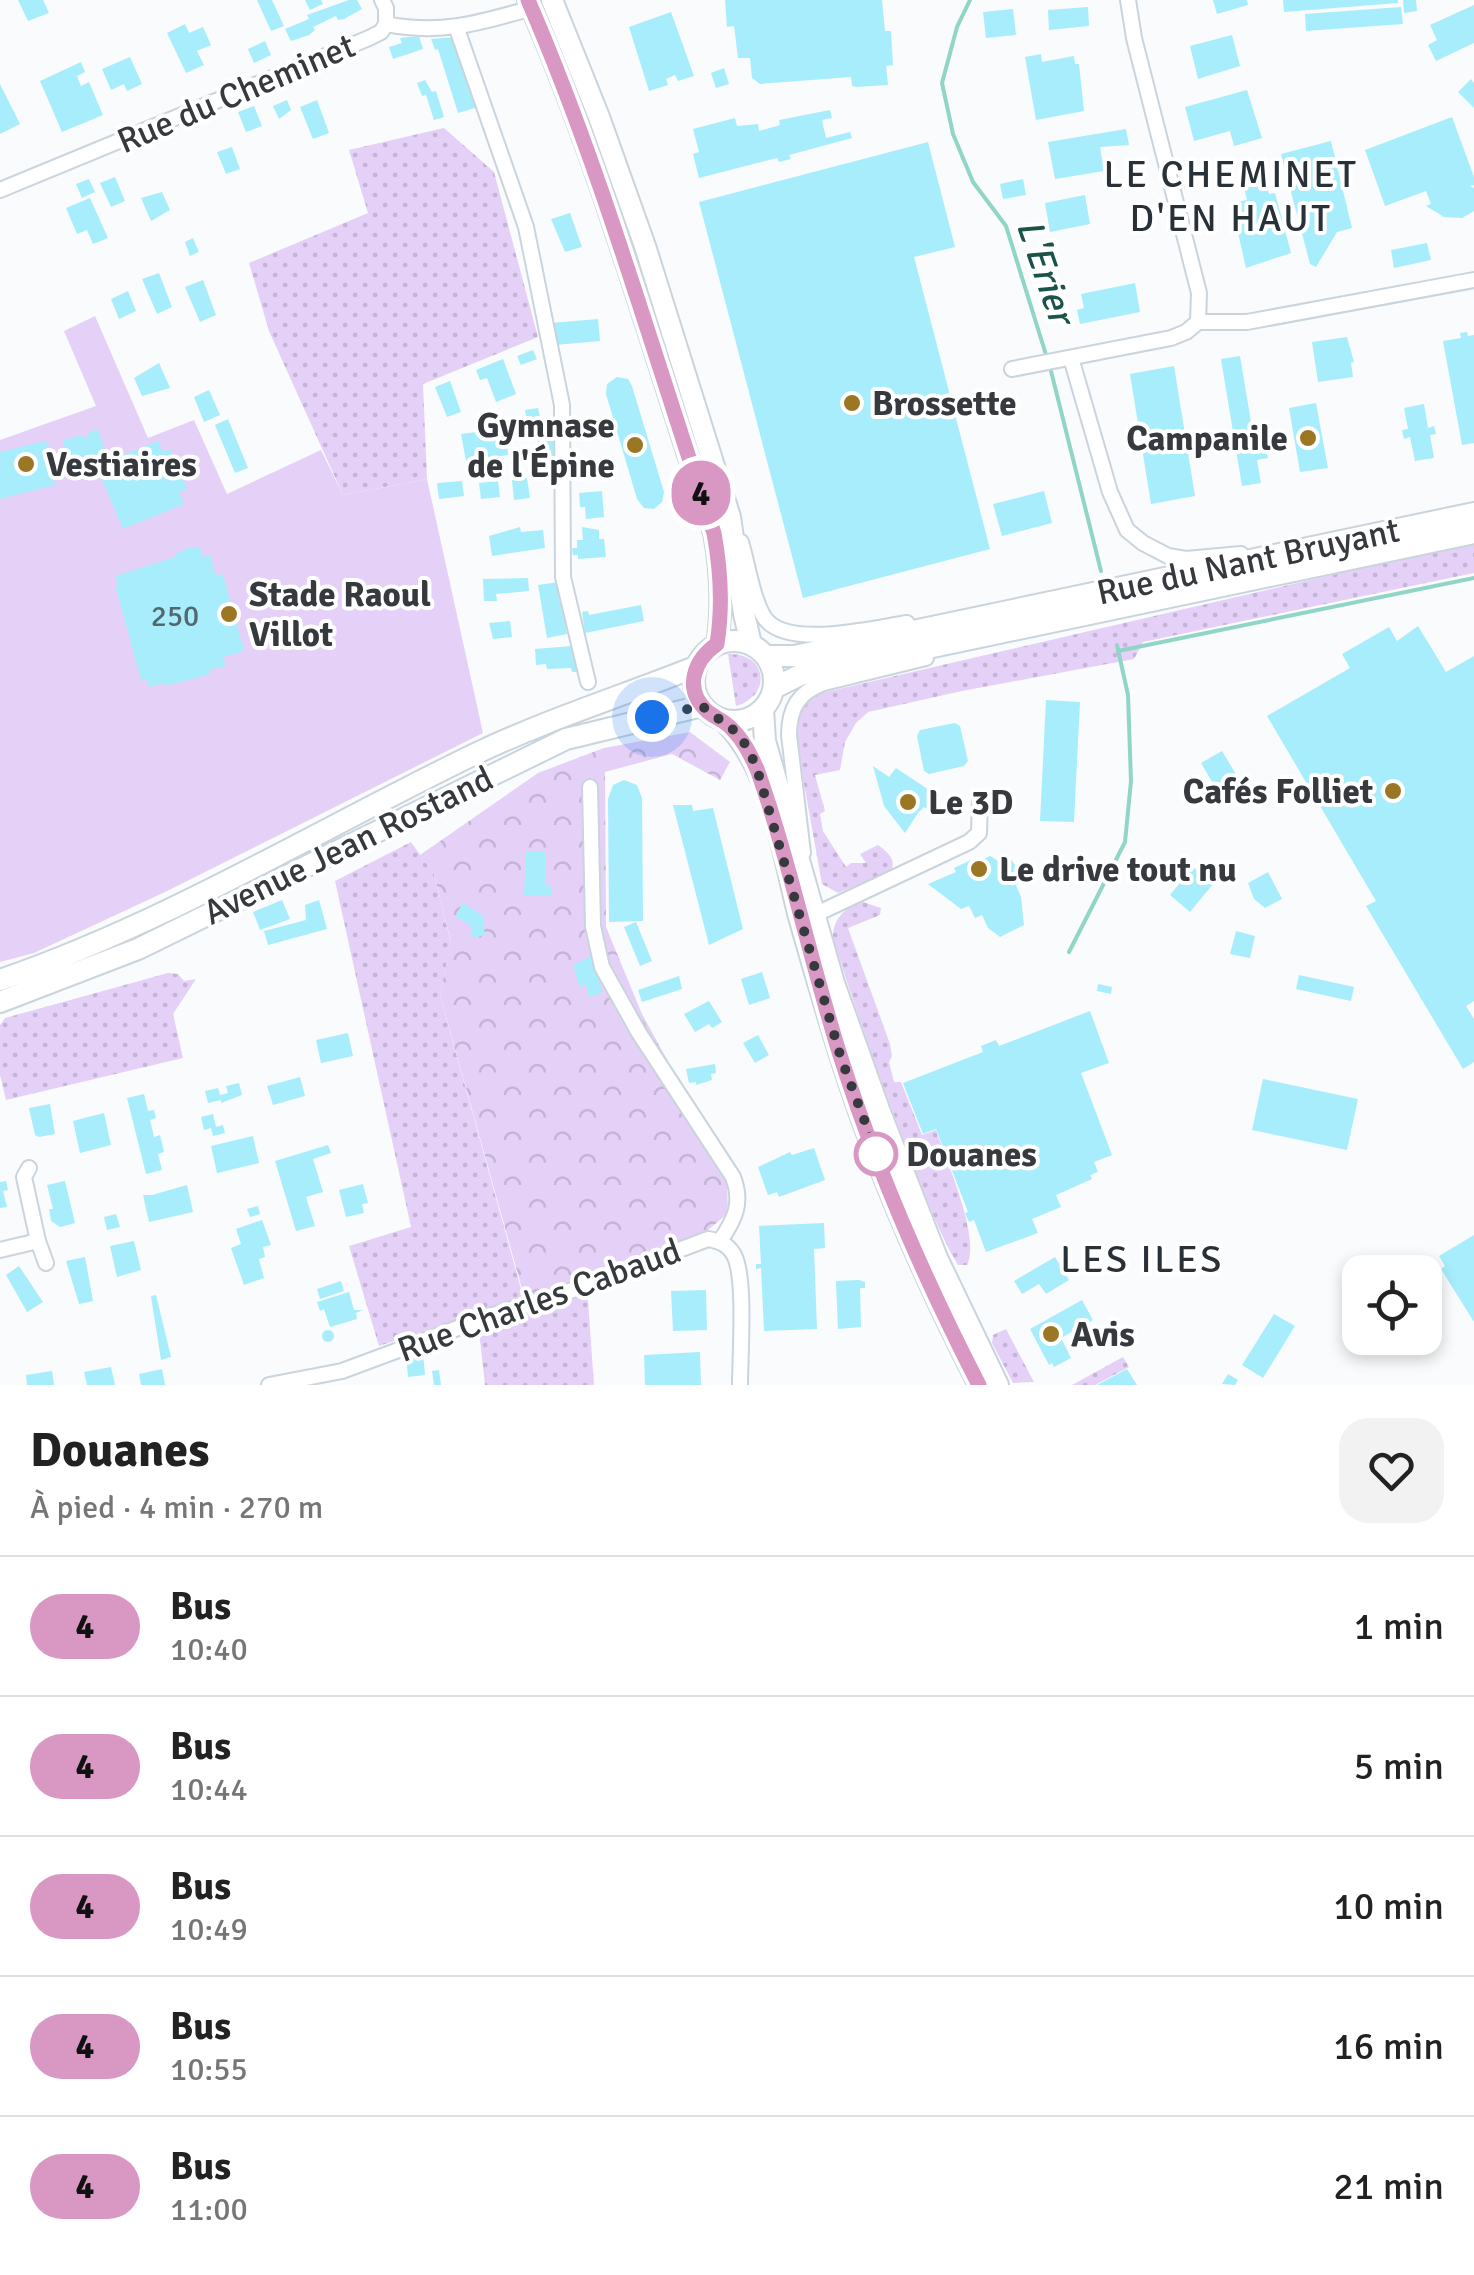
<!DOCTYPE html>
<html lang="fr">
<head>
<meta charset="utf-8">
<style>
  body { margin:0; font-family:Signika,sans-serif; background:#f2f2f2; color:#222; height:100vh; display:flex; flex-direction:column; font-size:38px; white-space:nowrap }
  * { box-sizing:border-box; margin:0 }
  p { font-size:32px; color:#767676 }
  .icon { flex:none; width:55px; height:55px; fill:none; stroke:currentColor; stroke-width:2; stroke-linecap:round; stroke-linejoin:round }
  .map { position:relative; height:1385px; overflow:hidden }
  .sheet { display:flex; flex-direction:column; background:#fff; flex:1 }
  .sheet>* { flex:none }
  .badge { padding:0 20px; border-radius:32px; font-size:35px; line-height:65px }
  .tools { position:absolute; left:1342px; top:1255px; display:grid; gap:20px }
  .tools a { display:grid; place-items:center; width:100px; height:100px; border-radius:20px; background:#fff; box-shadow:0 5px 15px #0003; font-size:50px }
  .you { position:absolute; width:50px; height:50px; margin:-25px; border:8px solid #fff; border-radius:50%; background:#1a73e8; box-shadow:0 0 0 15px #1a73e833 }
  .map>.badge { position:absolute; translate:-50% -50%; box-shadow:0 0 0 5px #fff }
  .round { display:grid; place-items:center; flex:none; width:105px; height:105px; border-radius:30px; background:#f2f2f2 }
  .summary { display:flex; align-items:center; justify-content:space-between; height:170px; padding:0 30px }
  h1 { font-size:48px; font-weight:700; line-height:75px }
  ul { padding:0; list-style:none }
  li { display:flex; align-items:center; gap:30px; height:140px; padding:0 30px; border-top:2px solid #e0e0e0 }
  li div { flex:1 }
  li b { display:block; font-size:38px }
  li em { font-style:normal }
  li .badge { min-width:110px; font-weight:700; text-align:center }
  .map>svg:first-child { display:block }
</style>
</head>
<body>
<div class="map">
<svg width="1474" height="1385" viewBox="0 0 1474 1385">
  <defs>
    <pattern id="grass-dots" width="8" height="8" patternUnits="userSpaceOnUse" patternTransform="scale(2.5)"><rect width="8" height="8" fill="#e5d1f8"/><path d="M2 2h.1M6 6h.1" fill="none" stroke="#c5b4d6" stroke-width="1.8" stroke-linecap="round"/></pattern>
    <pattern id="forest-crowns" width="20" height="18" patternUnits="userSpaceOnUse" patternTransform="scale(2.5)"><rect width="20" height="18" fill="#e5d1f8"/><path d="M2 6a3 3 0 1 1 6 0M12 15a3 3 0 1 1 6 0" fill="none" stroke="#c5b4d6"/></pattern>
  </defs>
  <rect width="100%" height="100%" fill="#f9fbfd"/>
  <path fill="url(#grass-dots)" d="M444,128L494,172L538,337L423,384L427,479L343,495L269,331L249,263L368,213L349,150Z
    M1474,542V573L1143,642L1134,659L962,691L868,712L856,723L845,742L840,770L815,775L825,811L820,814L823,831L846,867L851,863H866L860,854L878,845C887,852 897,859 891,871L838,893L822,884L794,728L797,715L813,695Z
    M728,654C767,652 773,695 736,706Z
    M411,842L434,874L451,943L440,995L523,1296L586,1273L594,1385H485L477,1313L379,1346L349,1246L411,1227L335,881Z
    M860,901L881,908L880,915L848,928L890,1044L892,1056L889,1062L894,1082H901L922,1135L936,1130C946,1161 981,1237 967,1265H958C939,1234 927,1199 913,1165C884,1090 857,1015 833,938C833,919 844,909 860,901Z
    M168,973L178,974L184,981L196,979L173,1014L183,1058L6,1100L0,1075V1025L5,1018Z
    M1006,1329L1034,1382L1013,1383L992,1343L993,1335Z
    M1123,1357L1129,1367L1095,1385H1072Z"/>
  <path fill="url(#forest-crowns)" d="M690,732L730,762L720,780L672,754L605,772L606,927L642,1014L681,1085L727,1183L728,1213L707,1231L524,1296L440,995L451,942L434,874L420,855L538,773L604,748Z"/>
  <path fill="#e5d1f8" d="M95,316L148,438L194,420L227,494L321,450L343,495L427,479L483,733L165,892L34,953L0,962V440L96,406L64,331Z"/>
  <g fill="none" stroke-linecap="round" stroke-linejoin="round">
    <path stroke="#91d5c7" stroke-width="4" d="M970,0L957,27L942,83L953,134L973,182L1006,226L1047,358
      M1050,367L1101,571
      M1118,651L1474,578
      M1069,952L1125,842L1131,781L1128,695L1117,645"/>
  </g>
  <path fill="#a7edfc" d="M18,0H43L49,13L28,21Z
    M257,0H272L284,26L271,31Z
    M305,0H321L323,4L310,10Z
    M349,0H357L362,9L344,19L338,20L336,16L313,27L315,30L309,35L291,41L285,29L309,19L307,15Z
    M725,0H882L885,31H891L893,65L886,66L888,85L857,87L852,86L851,77L760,84L752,78L750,58H738L734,26L727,27Z
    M1213,0H1247L1248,5L1217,14Z
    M1283,0H1398V3L1284,12Z
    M1403,0H1416L1417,11L1404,13Z
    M1474,5V43L1436,61L1428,45L1437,40L1430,25Z
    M1088,7L1089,26L1049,30L1048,10Z
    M1401,7L1403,24L1306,31L1305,14Z
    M1013,9L1016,35L986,38L983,12Z
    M671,12L694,76L678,81L675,75L666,79L668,85L649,91L629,27Z
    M185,24L189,33L203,27L211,45L197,51L204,65L186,73L167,33Z
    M1232,35L1240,66L1198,79L1190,46Z
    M419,36L423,49L393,59L389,47L402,43L400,38Z
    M455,37L478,107L458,113L438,49L435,50L431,39Z
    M265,41L271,55L254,63L248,49Z
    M1041,54L1042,62L1074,56L1075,64H1079L1084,111L1036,120L1025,57Z
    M130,57L142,84L127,91L124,84L111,90L102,69Z
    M81,62L85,72L77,76L81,86L89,82L103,115L62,132L40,81Z
    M724,68L729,84L716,88L711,73Z
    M1471,79L1474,83V108L1458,92Z
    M425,80L432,92L436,91L444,117L434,120L426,95L422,96L417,83Z
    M0,84L20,124L0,134Z
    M1247,90L1262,138L1234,146L1230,131L1194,141L1185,107Z
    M287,100L291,110L279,119L273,106Z
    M317,100L329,133L313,139L300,107Z
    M254,106L262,126L246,132L238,112Z
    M830,110L832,118L822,120L826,138L850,132L852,138L789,155L791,159L779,162L777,158L699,178L693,154L699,152L693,129L735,118L737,126L758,124L759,131L780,125L779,120Z
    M1452,117L1474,177V185L1470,186L1474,188V211L1462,218L1444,217L1426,206L1431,204L1426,191L1385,206L1365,150Z
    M1126,129L1129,145L1100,147L1104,171L1055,179L1048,142Z
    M1331,141L1352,228L1337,232L1316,267L1310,264L1281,154Z
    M928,142L955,247L914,257L990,549L803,598L699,202Z
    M232,147L240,169L226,174L217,152Z
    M115,177L125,201L111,207L100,183Z
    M89,179L95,192L82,198L76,184Z
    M1023,179L1026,195L1003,199L1000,184Z
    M1266,182L1269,194L1275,193L1291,253L1246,268L1236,224L1242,223L1237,202L1247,200L1244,188Z
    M162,192L170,210L151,221L141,198Z
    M1085,195L1090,224L1050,232L1045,203Z
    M90,198L108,238L93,244L87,230L77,234L66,208Z
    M570,213L582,247L565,252L551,219Z
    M193,238L199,252L190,256L185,242Z
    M1427,243L1431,260L1394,268L1391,250Z
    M159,273L172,307L157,314L142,279Z
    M203,280L216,315L200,322L185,287Z
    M1135,283L1140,312L1080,324L1077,310L1084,308L1081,294Z
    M128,291L136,311L119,319L111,299Z
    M598,319L600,341L555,345L551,323Z
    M1467,332L1468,336L1474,335V443L1462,445L1443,341L1461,338L1460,333Z
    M1347,337L1354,362L1351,363L1353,377L1318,382L1312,342Z
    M533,350L537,359L521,365L517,356Z
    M1240,356L1254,440L1265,438L1268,458L1257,460L1261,483L1242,486L1221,359Z
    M503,359L516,394L496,402L487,378L480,380L476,370Z
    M159,363L170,388L142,396L134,378Z
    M1174,366L1195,496L1151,504L1130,374Z
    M617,377L628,379L632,386L664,492L662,502L654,509L644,508L637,499L606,394L607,384Z
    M450,381L461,412L447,417L435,387Z
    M209,390L220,415L204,422L194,397Z
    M1316,403L1328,468L1300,472L1289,408Z
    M1424,404L1428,428L1434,426L1436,434L1430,435L1434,458L1415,461L1410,437L1404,439L1402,430L1408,429L1404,408Z
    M538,408L540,417L527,420L525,410Z
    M228,419L248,468L235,473L215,425Z
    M506,428L508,455L466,461L461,434Z
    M551,428L557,455V463H551L550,455L542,456L535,431Z
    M98,429L108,461L158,441L163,452L170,449L187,489L179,492L184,504L123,529L95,463L70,469L63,440L83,435L84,438L89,437L88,432Z
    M44,441L48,444L55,474H52L55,485L0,499V452Z
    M527,478L530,498L514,500L512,480Z
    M462,481L464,496L439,499L437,483Z
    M498,481L500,497L481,499L479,483Z
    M602,491L604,517L586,519L585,507H580L579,493Z
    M1044,491L1052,523L1002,536L993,504Z
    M520,527L521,532L543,530L545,548L492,556L489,536Z
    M582,527L599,530V539H604L606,557L578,559V555H573L572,548H577V540H583Z
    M191,547H200L202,557L210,555L216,576L223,574L231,604L223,606L228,624L236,621L244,651L223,657L226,666L209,670L210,674L166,686L165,683L149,687L147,679L141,680L115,585H118L115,576L175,557V554Z
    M528,578L529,591L496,594L497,601H484L483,579Z
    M559,582L567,634L547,638L538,585Z
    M641,605L644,621L585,633L582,612L588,611L589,615Z
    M510,621L512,637L493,639L489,623Z
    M1418,626L1446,672L1474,656V1001L1466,1006L1474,1019V1062L1463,1069L1366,906L1376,901L1267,716L1350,668L1342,654L1389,627L1397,641Z
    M572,646L578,672H572L571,668L547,669L546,664L536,665L535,649Z
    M1046,700L1080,702L1074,822L1040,821Z
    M955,723L960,726L968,761L964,766L929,774L924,771L917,736L920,730Z
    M1222,751L1246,791L1225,804L1201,763Z
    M873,766L889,777L896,768L938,796L929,810L924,807L918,813L905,833L884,806Z
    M624,780L637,785L642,798L643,921L609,922L608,799L613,785Z
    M673,805H692L693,811L713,808L743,929L709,945Z
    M526,851H545L546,886H552V896H524Z
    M990,856L1000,862L1010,858L1023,876L1019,877L1021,882L1016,885L1021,897L1024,925L1000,937L988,928L982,915L975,918L969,906L961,909L928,884L956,872L954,868L971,860L973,864Z
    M1193,867L1213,884L1190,912L1170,895Z
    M1268,872L1282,899L1265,908L1254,899L1248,883Z
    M282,900L290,919L260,930L253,912Z
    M319,900L327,929L268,945L264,931L306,920L305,905Z
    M463,903L483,916L485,935L473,938L470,925L455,916Z
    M636,922L652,961L640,966L624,927Z
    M1236,931L1255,936L1250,958L1230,954Z
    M594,955L602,993L589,997L586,985L580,987L573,965Z
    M762,972L770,998L749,1005L741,979Z
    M1299,975L1354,987L1351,1001L1296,989Z
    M679,976L682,989L642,1002L638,990Z
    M1098,984L1112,987L1111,994L1097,991Z
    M709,1001L722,1022L712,1028L709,1024L695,1032L684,1014Z
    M1090,1011L1109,1063L1081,1073L1112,1155L1094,1162L1098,1172L1090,1175L1092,1179L1056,1195L1061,1207L1032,1219L1038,1233L986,1252L974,1220L969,1222L965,1213L968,1212L936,1129L923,1134L903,1083L983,1052L981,1046L996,1040L999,1046Z
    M348,1033L353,1056L321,1063L316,1040Z
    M758,1035L769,1055L755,1063L743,1043Z
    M715,1064L716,1073L711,1074L712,1080L696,1085V1082L689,1083L686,1069Z
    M300,1077L305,1096L273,1105L267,1086Z
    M1263,1079L1358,1099L1347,1150L1252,1130Z
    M239,1083L242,1095L221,1103V1100L208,1103L205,1091L218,1088L220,1095L228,1093L226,1086Z
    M144,1094L148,1111L154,1110L156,1118L150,1120L154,1137L160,1135L164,1152L158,1154L162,1170L146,1174L127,1098Z
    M50,1104L55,1134L39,1137L35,1135L29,1108Z
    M104,1113L111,1145L80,1153L73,1121Z
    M213,1114L216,1127L223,1125L225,1133L213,1136L211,1128L204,1130L201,1117Z
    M253,1136L259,1163L217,1173L211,1146Z
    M328,1145L331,1153L313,1159L323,1192L306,1197L315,1226L296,1231L275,1161Z
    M814,1148L825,1180L779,1197L777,1192L768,1195L758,1167L790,1152L792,1155Z
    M6,1181L8,1190L3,1191L7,1207L0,1208V1182Z
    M65,1181L75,1223L60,1227L51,1221L49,1209H53L47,1185Z
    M363,1184L368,1203L362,1204L364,1213L346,1217L339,1190Z
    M187,1185L193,1212L149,1222L143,1195H152Z
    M258,1206L260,1214L250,1217L247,1209Z
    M116,1214L120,1227L107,1230L104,1217Z
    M262,1220L271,1245L263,1247L265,1257L259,1259L264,1278L244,1285L231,1248L241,1244L236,1229Z
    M824,1223L825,1248L814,1249L817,1329L764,1331L761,1268L756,1269V1264H761L759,1226Z
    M1474,1235V1322L1441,1269L1445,1266L1439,1256Z
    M134,1241L141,1270L117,1277L110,1246Z
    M85,1257L93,1301L79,1304L66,1261Z
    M1055,1257L1069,1280L1046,1294L1039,1284L1022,1294L1014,1281Z
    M19,1266L43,1302L27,1312L6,1275Z
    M859,1280L865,1282V1288H860L861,1327L838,1329L836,1281Z
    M341,1281L344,1291L320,1299L317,1289Z
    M706,1290L707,1330L673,1331L671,1291Z
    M349,1292L354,1310H363L356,1313L357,1319L330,1327L324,1309L320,1311L317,1302Z
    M156,1295L171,1357L161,1360L151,1296Z
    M1082,1300L1093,1320L1061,1338L1071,1358L1054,1367L1052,1363L1049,1365L1030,1329Z
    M1274,1314L1295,1326L1263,1378L1242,1365Z
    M322 1336a6 6 0 1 1 12 0a6 6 0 1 1-12 0Z
    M700,1352L701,1385H645L644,1355Z
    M423,1354L425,1375L408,1377L406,1356Z
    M111,1367L115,1385H87L84,1372Z
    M162,1369L165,1385H141L139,1374Z
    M1127,1369L1137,1385H1097Z
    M439,1370L441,1385H434L432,1371Z
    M52,1371L54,1385H27L26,1375Z
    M1228,1374L1238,1380L1235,1385L1222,1384Z"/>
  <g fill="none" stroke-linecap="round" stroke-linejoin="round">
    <g stroke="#cad4dd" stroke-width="18">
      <path id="street" d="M382,0L386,8V24
        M457,29L526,227L562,405L563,577L588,682
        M0,190L369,38L381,32L386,24C441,35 479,23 532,8
        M1198,322H1247L1474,280
        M1071,358L1110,492L1127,530L1143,543L1168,556L1186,559L1241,554
        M1012,369L1171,338L1186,332L1198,322L1199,293L1134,38L1128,0
        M741,542C748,565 752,597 764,617C785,650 873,628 907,623
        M590,787L593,926L602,967L639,1033L733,1177C743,1203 735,1219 720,1241
        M803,853L789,735C789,708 799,692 824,683L926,658
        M810,917L969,842L979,833L980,799
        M29,1168L24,1177L38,1241L46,1263
        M0,1250L38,1241
        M269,1385L342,1371L490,1316L573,1290L708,1239C719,1241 728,1244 734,1255C746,1277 740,1356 740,1385"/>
    </g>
    <g stroke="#cad4dd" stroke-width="24">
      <path id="secondary" d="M528,0C604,173 653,354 714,533C721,571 723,606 717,644
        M552,0L599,117L645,246L730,517L744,614L751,644
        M694 681a40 40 0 1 1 80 0a40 40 0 1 1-80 0Z
        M766,656H794L1474,513
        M774,688L800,675L1474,533
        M763,710L765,741L834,983L880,1112L937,1258L998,1385
        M724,721C773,770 782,852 799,917C812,963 826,1010 840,1055C876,1168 925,1280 979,1385
        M0,980C166,923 318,830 475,754C546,720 622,696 695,667
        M0,1002L138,949L566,739L702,706"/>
    </g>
    <use href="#street" stroke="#fff" stroke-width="14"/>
    <use href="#secondary" stroke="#fff" stroke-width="20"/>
  </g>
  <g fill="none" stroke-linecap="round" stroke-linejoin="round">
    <g stroke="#fff" stroke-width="22">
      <path id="line" d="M528,0C603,173 653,354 714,533C721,571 723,606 717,644C694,660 683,689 707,711C715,718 724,720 732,729C744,741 750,754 757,769C790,862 810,960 840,1055C876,1168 925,1280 979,1385"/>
    </g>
    <use href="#line" stroke="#d898c3" stroke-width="15"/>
    <path stroke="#363a3e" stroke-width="10" stroke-dasharray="0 18" d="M652,717L702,706L736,732L748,748L757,769L841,1058L883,1170L876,1154"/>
  </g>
  <g fill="#9b7723" stroke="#fff" stroke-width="4">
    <circle cx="852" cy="403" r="10"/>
    <circle cx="1308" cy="438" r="10"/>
    <circle cx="635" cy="445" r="10"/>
    <circle cx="26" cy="464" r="10"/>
    <circle cx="229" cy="614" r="10"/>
    <circle cx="1393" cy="791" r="10"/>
    <circle cx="908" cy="802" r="10"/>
    <circle cx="979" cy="869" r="10"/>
    <circle cx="1051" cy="1334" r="10"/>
  </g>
  <circle fill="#fff" stroke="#d898c3" stroke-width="5" cx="876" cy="1154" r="20"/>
  <g text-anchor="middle" stroke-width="8" stroke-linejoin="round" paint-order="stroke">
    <g font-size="30" fill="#52676e">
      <text x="175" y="626">250</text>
    </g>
    <g font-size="35" fill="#363a3e" stroke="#fff">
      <text transform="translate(236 93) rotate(-23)" y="12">Rue du Cheminet</text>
      <text transform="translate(1248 561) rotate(-12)" y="12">Rue du Nant Bruyant</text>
      <text transform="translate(348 845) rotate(-26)" y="12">Avenue Jean Rostand</text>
      <text transform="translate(539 1300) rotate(-20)" y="12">Rue Charles Cabaud</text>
    </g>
    <g font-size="35" font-weight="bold" fill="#363a3e" stroke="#fff" text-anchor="start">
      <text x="872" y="415">Brossette</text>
      <text x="615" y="437" text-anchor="end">Gymnase<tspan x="615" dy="40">de l'Épine</tspan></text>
      <text x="1288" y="450" text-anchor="end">Campanile</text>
      <text x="46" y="476">Vestiaires</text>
      <text x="249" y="606">Stade Raoul<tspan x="249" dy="40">Villot</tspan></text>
      <text x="1373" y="803" text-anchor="end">Cafés Folliet</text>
      <text x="928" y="814">Le 3D</text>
      <text x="999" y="881">Le drive tout nu</text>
      <text x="1071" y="1346">Avis</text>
    </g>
    <g font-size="35" font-weight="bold" fill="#363a3e" stroke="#fff" text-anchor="start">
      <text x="906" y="1166">Douanes</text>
    </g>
    <g font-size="38" letter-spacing="2.5" fill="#293138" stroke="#fff">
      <text x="1231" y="187">LE CHEMINET<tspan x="1231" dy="44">D'EN HAUT</tspan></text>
      <text x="1142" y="1272">LES ILES</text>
    </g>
    <g font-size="38" font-style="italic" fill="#195349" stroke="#fff">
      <text transform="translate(1046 271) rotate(71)" y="13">L'Erier</text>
    </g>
  </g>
</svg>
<div class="tools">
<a><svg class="icon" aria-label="locate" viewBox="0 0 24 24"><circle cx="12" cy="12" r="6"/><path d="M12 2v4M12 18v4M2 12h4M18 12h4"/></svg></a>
</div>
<div class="you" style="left:652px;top:717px"></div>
<b class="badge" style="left:701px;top:493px;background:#d898c3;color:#111">4</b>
</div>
<section class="sheet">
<div class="summary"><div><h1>Douanes</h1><p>À pied · 4 min · 270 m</p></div><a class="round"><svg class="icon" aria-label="heart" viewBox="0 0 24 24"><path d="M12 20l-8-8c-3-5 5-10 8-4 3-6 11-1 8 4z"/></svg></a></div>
<ul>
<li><span class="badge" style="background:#d898c3;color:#111">4</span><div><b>Bus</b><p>10:40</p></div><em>1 min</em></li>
<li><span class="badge" style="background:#d898c3;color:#111">4</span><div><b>Bus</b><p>10:44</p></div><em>5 min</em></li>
<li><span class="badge" style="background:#d898c3;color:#111">4</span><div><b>Bus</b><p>10:49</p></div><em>10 min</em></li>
<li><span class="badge" style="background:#d898c3;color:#111">4</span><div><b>Bus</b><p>10:55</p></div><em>16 min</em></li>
<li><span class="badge" style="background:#d898c3;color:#111">4</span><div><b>Bus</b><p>11:00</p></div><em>21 min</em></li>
</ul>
</section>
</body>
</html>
